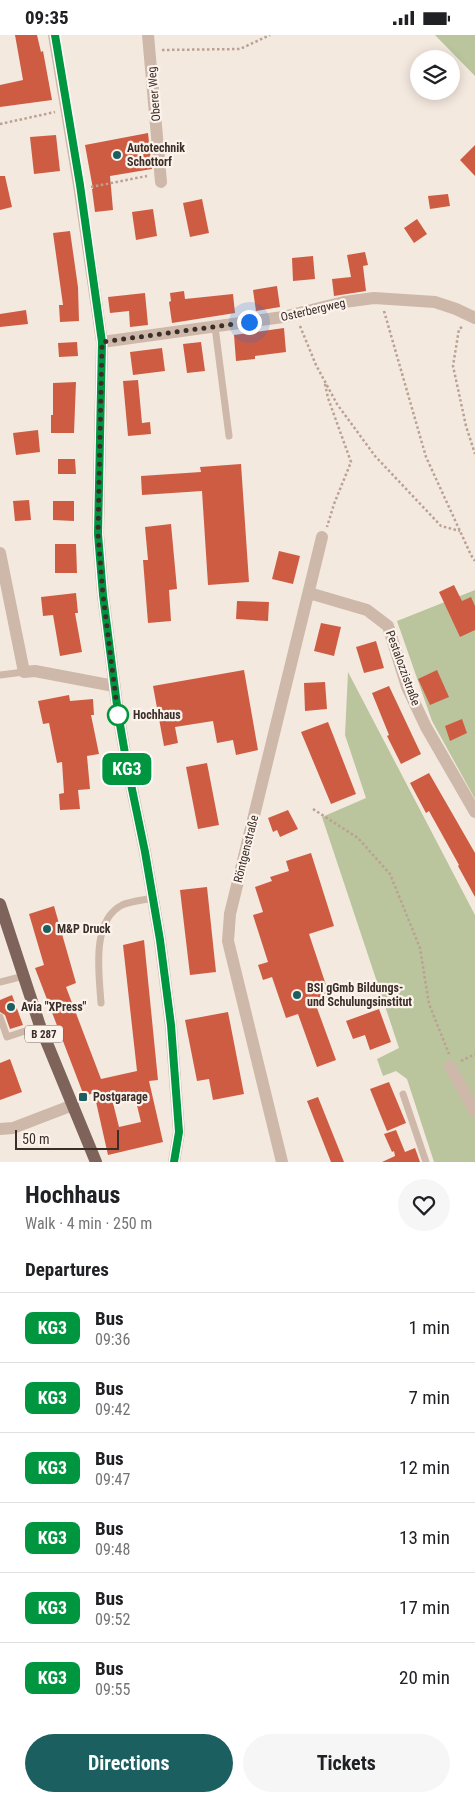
<!DOCTYPE html>
<html lang="en">
<head>
<meta charset="utf-8">
<style>
  body { margin:0; font-family:"Roboto Condensed",sans-serif; background:#f6f6f6; color:#202124; height:100vh; display:flex; flex-direction:column; font-size:19px; white-space:nowrap }
  * { box-sizing:border-box; margin:0 }
  p { font-size:16px; color:#757577 }
  .icon { flex:none; width:28px; height:28px; fill:none; stroke:currentColor; stroke-width:2; stroke-linecap:round; stroke-linejoin:round }
  .map { position:relative; height:1127px; overflow:hidden }
  .side { display:flex; flex-direction:column; background:#fff; flex:1 }
  .side>* { flex:none }
  .badge { padding:0 10px; border-radius:8px; font-size:18px; line-height:32px }
  .buttons { position:absolute; left:410px; top:15px; display:grid; gap:10px }
  .buttons a { display:grid; place-items:center; width:50px; height:50px; border-radius:50%; background:#fff; box-shadow:0 2px 12px #0003; font-size:25px }
  .scale { position:absolute; left:15px; bottom:12px; width:104px; box-sizing:border-box; padding-left:5px; border:2px solid #3b2e29; border-top:0; font-size:14px; line-height:18px; white-space:nowrap; color:#3b2e29; -webkit-text-stroke:4px #fbf3ec; paint-order:stroke }
  .you { position:absolute; width:25px; height:25px; margin:-12px; border:4px solid #fff; border-radius:50%; background:#1a73e8; box-shadow:0 0 0 8px #1a73e833 }
  .map>.badge { position:absolute; translate:-50% -50%; box-shadow:0 0 0 2px #fff }
  h2 { padding:0 25px; font-size:19px; line-height:45px }
  .round { display:grid; place-items:center; flex:none; width:52px; height:52px; border-radius:26px; background:#f6f6f6 }
  .summary { display:flex; align-items:center; justify-content:space-between; height:85px; padding:0 25px }
  h1 { font-size:24px; font-weight:700; line-height:38px }
  .button { display:flex; gap:10px; margin-top:auto; padding:10px 25px }
  .button a { flex:1; height:58px; border-radius:30px; background:#1b5f60; color:#fff; font-size:20px; font-weight:700; line-height:58px; text-align:center }
  .button a+a { background:#f6f6f6; color:#202124 }
  ul { padding:0; list-style:none }
  li { display:flex; align-items:center; gap:15px; height:70px; padding:0 25px; border-top:1px solid #e0e0e0 }
  li div { flex:1 }
  li b { display:block; font-size:19px }
  li em { font-style:normal }
  li .badge { min-width:55px; font-weight:700; text-align:center }
  .status { display:flex; justify-content:space-between; align-items:center; height:35px; padding:0 25px; background:#fff; direction:ltr }
  .status svg { height:14px; fill:currentColor }
  .map>svg:first-child { display:block }
</style>
</head>
<body>
<div class="status"><b>09:35</b><svg viewBox="0 0 49 12"><path d="M0 12V9h3v3zM5 12V6h3v6zM10 12V3h3v9zM15 12V0h3v12zM26 1h20v11H26zM47 4h2v5h-2z"/></svg></div>
<div class="map">
<svg width="475" height="1127" viewBox="0 0 475 1127">
  <rect width="100%" height="100%" fill="#f4e9df"/>
  <path fill="#bac59d" d="M435,0H475V41Z
    M475,555V764L432,686L397,586Z
    M348,637L475,880V1127H434L407,1044L396,1036L383,1041L377,1024L399,1013L322,782L366,763L345,700Z"/>
  <path fill="#ce5c43" fill-rule="evenodd" d="M15,0H37L41,17L43,16L52,65L0,72V50L23,45Z
    M148,98L152,134L110,141L113,175L95,177L92,154H93L85,110Z
    M56,100L60,136L34,139L30,102Z
    M475,110V141L460,125Z
    M0,141H5L12,172L0,175Z
    M448,159L450,171L430,174L428,161Z
    M202,164L209,198L190,202L183,168Z
    M153,174L157,201L136,205L132,177Z
    M417,184L427,199L414,208L404,193Z
    M70,196L78,252L79,286L60,287L59,270H63L53,198Z
    M365,217L368,230L363,231L366,256L334,261L332,244L351,242L347,220Z
    M313,221L315,244L293,246L292,223Z
    M277,251L280,272L256,276L253,255Z
    M184,256L185,264L233,259L235,278L172,288L169,267L171,266L170,258Z
    M145,258L148,290L130,292L129,276L110,278L108,262Z
    M26,275L28,289L0,292V279Z
    M284,293L286,317L255,321V324L236,326L234,300Z
    M77,307L78,321L59,322L58,308Z
    M201,307L205,336L187,338L183,309Z
    M162,313L165,336L133,340L130,317Z
    M138,345L142,388L150,387L151,399L128,401L123,346Z
    M76,347L74,398H51V380H53V348Z
    M38,395L40,417L16,420L13,398Z
    M58,424H75L76,439H58Z
    M241,429L249,547L208,550L202,456L142,460L141,441L201,437L200,432Z
    M29,465L31,485L15,486L13,466Z
    M53,466H74V486L53,485Z
    M171,489L177,554L169,555L171,586L148,588L143,525H148L145,492Z
    M55,509H76L77,538H55Z
    M279,516L300,521L293,549L272,544Z
    M454,550L462,566L471,562L475,571V595L460,602L439,557Z
    M76,558L78,578H75L82,617L60,621L53,580L43,581L41,562Z
    M237,566L269,567L268,586L236,584Z
    M321,588L341,592L334,621L314,616Z
    M376,606L384,633L364,638L356,612Z
    M244,635L258,715L236,720L233,705L217,708L213,686L175,692L178,708L164,711L153,651Z
    M437,635L449,662L430,670L418,644Z
    M325,647L327,674L305,676L304,648Z
    M389,651L421,719L401,729L387,701L389,700L372,658Z
    M69,660L70,666L93,664L94,680H91L99,719L87,721L90,754L78,755L80,774L60,775L59,759L64,758L62,727L57,728L49,688L43,689L38,666Z
    M462,684L467,698L450,706L445,691Z
    M328,687L356,759L331,769L301,697Z
    M207,728L219,790L198,794L186,732Z
    M429,738L475,818V862L458,831L459,830L429,776L426,778L410,748Z
    M288,775L298,794L280,802L277,795L273,797L268,783Z
    M311,818L334,891L309,899L332,968L317,973L336,1025L317,1032L298,979L286,983L272,942L263,945L258,930L268,927L253,880L263,877L255,852L272,846L270,842L289,836L286,826Z
    M207,852L216,937L190,940L180,855Z
    M54,871L76,948L66,952L101,1044L137,1036L123,910L144,905L158,1045L149,1046L163,1107L108,1120L94,1058L84,1061L35,933L44,930L29,879ZM134,1058L141,1087L119,1092L112,1064Z
    M12,960L23,990L10,994L5,980L0,977V965Z
    M379,974L391,1007L370,1015L365,1000L353,1004L346,986Z
    M228,977L244,1059L213,1065L209,1044L197,1046L185,985Z
    M10,1024L22,1057L0,1065V1028Z
    M389,1047L406,1088L387,1096L370,1054Z
    M318,1062L344,1127H331L307,1066Z
    M396,1095L405,1117L415,1113L420,1127H382L395,1121L394,1116L392,1117L384,1099Z"/>
  <g fill="none" stroke-linecap="round" stroke-linejoin="round">
    <path stroke="#baa193" stroke-width="2.5" stroke-dasharray="2.5 2.5" stroke-linecap="butt" d="M162,15L240,14L270,0
      M0,89L55,77
      M91,152L147,141
      M384,276L426,422L471,520L475,526
      M300,291L316,330L337,369L375,421L441,491L460,496
      M462,292L459,294L453,331L466,391L475,419
      M325,349L328,363L351,427L334,469L327,492
      M313,774L358,803L390,839L420,913L429,969L449,1019
      M461,1026L475,1019"/>
    <path stroke="#ceb8a9" stroke-width="7" d="M215,292L229,401
      M0,640L24,637
      M0,947L24,941
      M101,968C99,938 91,886 122,870C131,866 144,865 153,863
      M0,982L7,1002L40,991
      M403,1059L426,1127"/>
    <path stroke="#ceb8a9" stroke-width="12" d="M54,0L79,150L102,307L98,499L103,560L118,678L127,730L145,817L160,905L171,991L179,1097L174,1127
      M148,0L161,147
      M102,307L283,282L344,267L374,263L435,267L456,274L475,283
      M0,518L24,637L35,636L114,651
      M309,558L367,575L388,591L407,652L426,692L475,777
      M450,1031L475,1077
      M0,1094L13,1093L73,1070
      M282,1127L228,906L230,879L322,502"/>
    <path stroke="#7e635a" stroke-width="12" d="M0,869L40,991L96,1127"/>
  </g>
  <g fill="none" stroke-linecap="round" stroke-linejoin="round">
    <g stroke="#fff" stroke-width="11">
      <path id="line" d="M55,0L80,150L102,307L98,499L103,560L118,678L127,730L145,817L160,905L171,990L179,1097L174,1127"/>
    </g>
    <use href="#line" stroke="#009640" stroke-width="8"/>
    <path stroke="#3b2e29" stroke-width="5" stroke-dasharray="0 9" d="M118,680L103,560L98,499L102,307L249,287"/>
  </g>
  <g fill="#1b5f60" stroke="#fbf3ec" stroke-width="2">
    <circle cx="117" cy="120" r="5"/>
    <circle cx="47" cy="894" r="5"/>
    <circle cx="297" cy="960" r="5"/>
    <circle cx="11" cy="972" r="5"/>
    <rect x="78" y="1057" width="10" height="10" rx="2.5"/>
  </g>
  <circle fill="#fff" stroke="#009640" stroke-width="2.5" cx="118" cy="680" r="10"/>
  <g text-anchor="middle" stroke-width="4.5" stroke-linejoin="round" paint-order="stroke">
    <rect fill="#fbf3ec" stroke="#756964" stroke-width="1" x="25" y="990.5" width="38" height="17" rx="4"/>
    <g font-size="11" font-weight="bold" fill="#3b2e29">
      <text x="44" y="1003">B 287</text>
    </g>
    <g font-size="12" fill="#3b2e29" stroke="#fbf3ec">
      <text transform="translate(154 59) rotate(-95)" y="4">Oberer Weg</text>
      <text transform="translate(313 275) rotate(-13)" y="4">Osterbergweg</text>
      <text transform="translate(403 633) rotate(70)" y="4">Pestalozzistraße</text>
      <text transform="translate(246 814) rotate(-76)" y="4">Röntgenstraße</text>
    </g>
    <g font-size="12" font-weight="bold" fill="#3b2e29" stroke="#fbf3ec" text-anchor="start">
      <text x="127" y="117">Autotechnik<tspan x="127" dy="14">Schottorf</tspan></text>
      <text x="57" y="898">M&amp;P Druck</text>
      <text x="307" y="957">BSI gGmb Bildungs-<tspan x="307" dy="14">und Schulungsinstitut</tspan></text>
      <text x="21" y="976">Avia "XPress"</text>
      <text x="93" y="1066">Postgarage</text>
    </g>
    <g font-size="12" font-weight="bold" fill="#3b2e29" stroke="#fbf3ec" text-anchor="start">
      <text x="133" y="684">Hochhaus</text>
    </g>
  </g>
</svg>
<div class="buttons">
<a><svg class="icon" aria-label="layers" viewBox="0 0 24 24"><path d="M12 4l9 5-9 5-9-5zM3 14l9 5 9-5"/></svg></a>
</div>
<div class="scale">50 m</div>
<div class="you" style="left:249px;top:287px"></div>
<b class="badge" style="left:127px;top:734px;background:#009640;color:#fff">KG3</b>
</div>
<section class="side">
<div class="summary"><div><h1>Hochhaus</h1><p>Walk · 4 min · 250 m</p></div><a class="round"><svg class="icon" aria-label="heart" viewBox="0 0 24 24"><path d="M12 20l-8-8c-3-5 5-10 8-4 3-6 11-1 8 4z"/></svg></a></div>
<h2>Departures</h2>
<ul>
<li><span class="badge" style="background:#009640;color:#fff">KG3</span><div><b>Bus</b><p>09:36</p></div><em>1 min</em></li>
<li><span class="badge" style="background:#009640;color:#fff">KG3</span><div><b>Bus</b><p>09:42</p></div><em>7 min</em></li>
<li><span class="badge" style="background:#009640;color:#fff">KG3</span><div><b>Bus</b><p>09:47</p></div><em>12 min</em></li>
<li><span class="badge" style="background:#009640;color:#fff">KG3</span><div><b>Bus</b><p>09:48</p></div><em>13 min</em></li>
<li><span class="badge" style="background:#009640;color:#fff">KG3</span><div><b>Bus</b><p>09:52</p></div><em>17 min</em></li>
<li><span class="badge" style="background:#009640;color:#fff">KG3</span><div><b>Bus</b><p>09:55</p></div><em>20 min</em></li>
</ul>
<div class="button"><a>Directions</a><a>Tickets</a></div>
</section>
</body>
</html>
